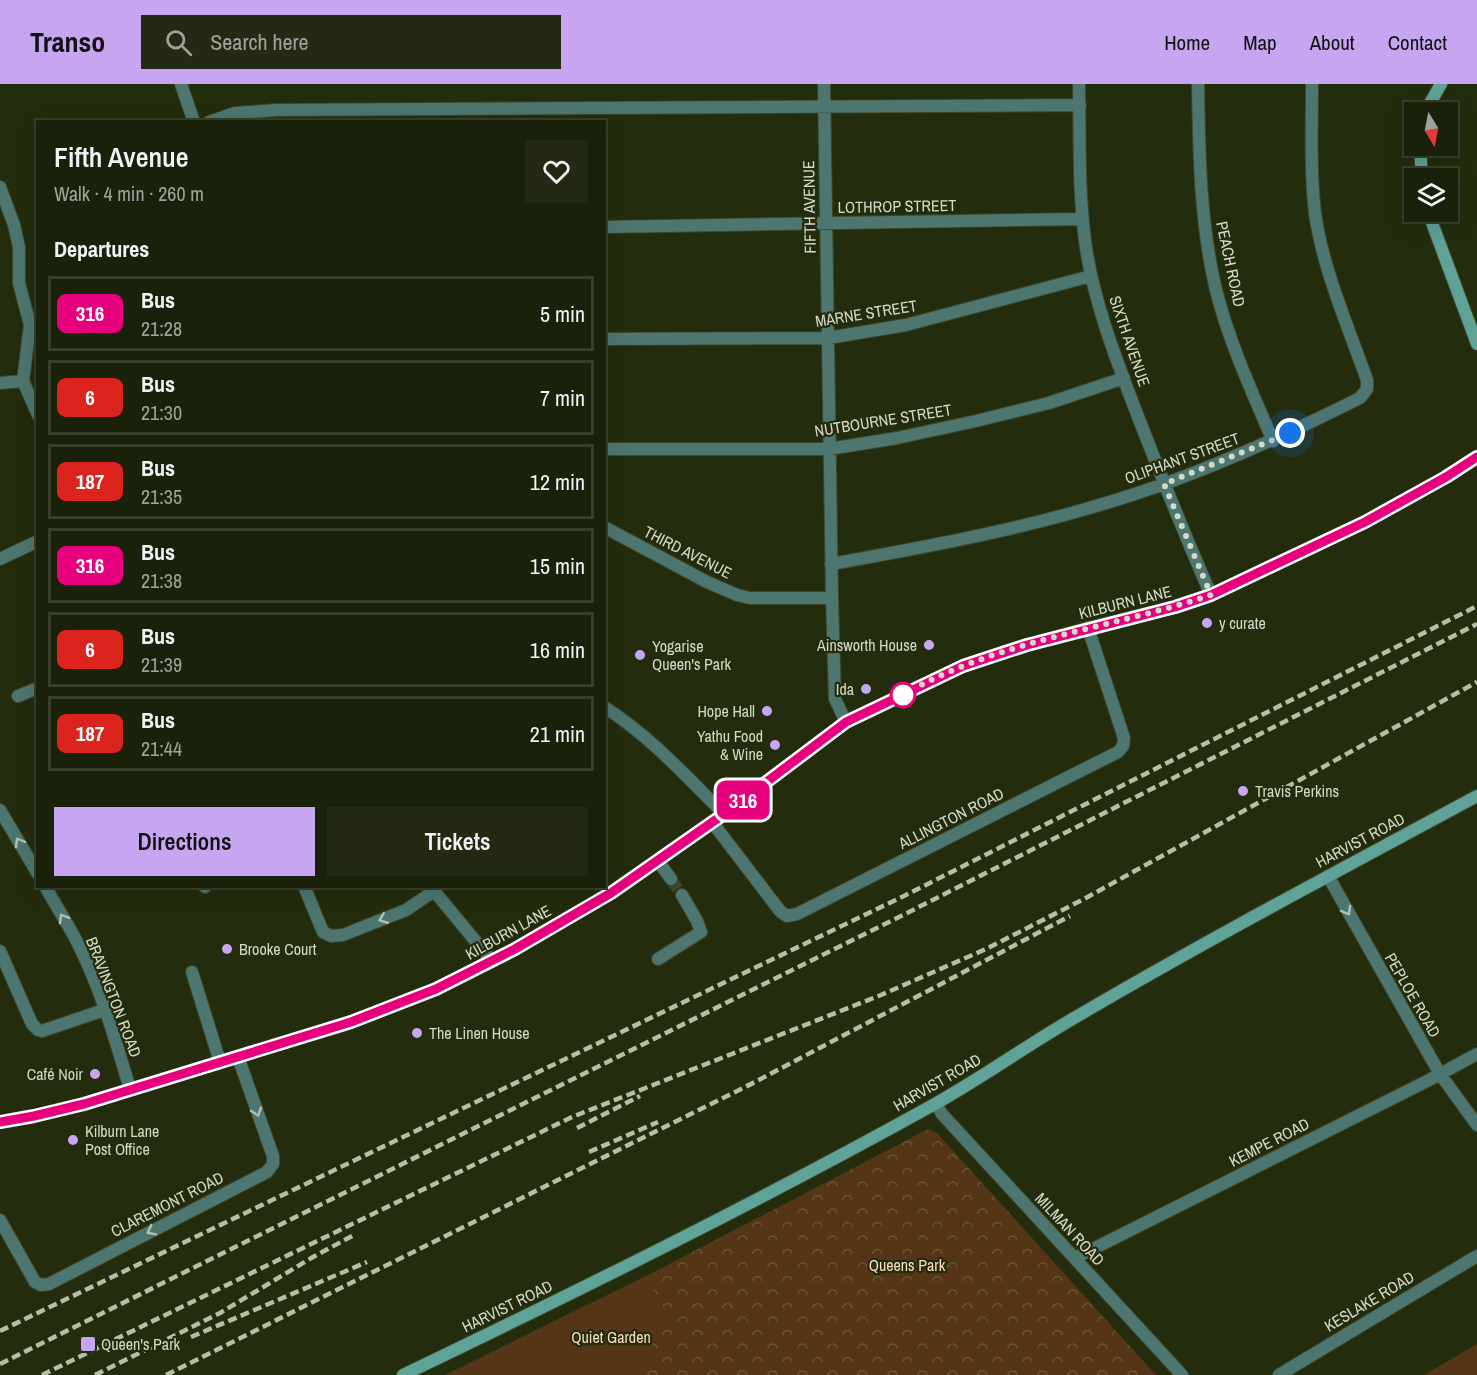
<!DOCTYPE html>
<html lang="en">
<head>
<meta charset="utf-8">
<style>
  body { margin:0; font-family:"Archivo Narrow",sans-serif; background:#232913; color:#f1f3f6; height:100vh; display:flex; flex-direction:column; font-size:22px; white-space:nowrap }
  * { box-sizing:border-box; margin:0 }
  p { font-size:20px; color:#9fa39c }
  .icon { flex:none; width:33px; height:33px; fill:none; stroke:currentColor; stroke-width:2; stroke-linecap:round; stroke-linejoin:round }
  .map { position:relative; flex:1; overflow:hidden }
  .side { position:absolute; left:36px; top:36px; width:570px; height:768px; display:flex; flex-direction:column; background:#1a210a; border-radius:0px; box-shadow:0 6px 24px #0002,0 0 0 2px #383e2b }
  .side>* { flex:none }
  .badge { padding:0 12px; border-radius:9px; font-size:21px; line-height:39px }
  .needle { width:39px; rotate:170deg }
  .buttons { position:absolute; left:1404px; top:18px; display:grid; gap:12px }
  .buttons a { display:grid; place-items:center; width:54px; height:54px; border-radius:0px; background:#1a210a; box-shadow:0 6px 24px #0002,0 0 0 2px #383e2b; font-size:30px }
  .you { position:absolute; width:30px; height:30px; margin:-15px; border:4px solid #fff; border-radius:50%; background:#1a73e8; box-shadow:0 0 0 9px #1a73e833 }
  .map>.badge { position:absolute; translate:-50% -50%; box-shadow:0 0 0 3px #fff }
  h2 { padding:0 18px; font-size:22px; line-height:54px }
  .round { display:grid; place-items:center; flex:none; width:63px; height:63px; border-radius:0px; background:#232913 }
  .overview { display:flex; align-items:center; justify-content:space-between; height:102px; padding:0 18px }
  h1 { font-size:28px; font-weight:600; line-height:45px }
  .action { display:flex; gap:12px; margin-top:auto; padding:12px 18px }
  .action a { flex:1; height:69px; border-radius:0px; background:#c6a6f0; color:#111; font-size:24px; font-weight:600; line-height:69px; text-align:center }
  .action a+a { background:#232913; color:#f1f3f6 }
  ul { padding:0; list-style:none }
  li { display:flex; align-items:center; gap:18px; height:75px; margin:0 12px 9px; padding:0 6px; border:3px solid #383e2b; border-radius:0px }
  li div { flex:1 }
  li b { display:block; font-size:22px }
  li em { font-style:normal }
  li .badge { min-width:66px; font-weight:700; text-align:center }
  header { display:flex; align-items:center; gap:36px; box-sizing:border-box; height:84px; padding:0 30px; background:#c6a6f0; color:#111 }
  header strong { font-size:28px }
  nav { display:flex; gap:33px; margin-inline-start:auto; font-size:21px }
  .search { width:420px; height:54px; background:#232913; display:flex; align-items:center; gap:15px; box-sizing:border-box; padding:0 21px; border-radius:0px; color:#9fa39c; font-size:22px }
  .map>svg:first-child { display:block }
</style>
</head>
<body>
<header>
<strong>Transo</strong>
<div class="search"><svg class="icon" aria-label="search" viewBox="0 0 24 24"><circle cx="10" cy="10" r="6"/><path d="M15 15l6 6"/></svg>Search here</div>
<nav><a>Home</a><a>Map</a><a>About</a><a>Contact</a></nav>
</header>
<div class="map">
<svg width="1477" height="1291" viewBox="0 0 1477 1291">
  <defs>
    <pattern id="park-crowns" width="20" height="18" patternUnits="userSpaceOnUse" patternTransform="scale(1.5)"><rect width="20" height="18" fill="#543516"/><path d="M2 6a3 3 0 1 1 6 0M12 15a3 3 0 1 1 6 0" fill="none" stroke="#6c5236"/></pattern>
  </defs>
  <rect width="100%" height="100%" fill="#232c0d"/>
  <path fill="url(#park-crowns)" d="M928,1045L937,1049L1156,1291H445L654,1188Z"/>
  <path fill="#543516" d="M646,1192L665,1227L638,1291H445Z
    M1477,1260V1291H1424Z"/>
  <g fill="none" stroke-linecap="round" stroke-linejoin="round">
    <path stroke="#3d4629" stroke-width="12" stroke-dasharray="12 6" stroke-linecap="butt" d="M671,795L682,811"/>
    <g stroke="#3f482b" stroke-width="14">
      <path id="minor" d="M181,0L194,38
        M824,0L832,514L835,615L846,638
        M1079,0C1080,54 1078,110 1086,164C1094,216 1113,267 1132,317C1157,382 1183,447 1211,511
        M1198,0C1199,69 1200,139 1216,206C1229,258 1252,308 1273,357
        M209,38L235,29L277,26L1080,21
        M0,103L14,141L19,163V199L30,241L23,297L38,331
        M604,143L1083,135
        M604,255L828,254L906,241L1091,192
        M0,299L23,297
        M604,365H829L897,354L976,337L1049,319L1124,294
        M604,443L707,498L737,511L750,514H832
        M0,475L38,457
        M831,480C943,460 1056,439 1164,400C1231,376 1296,346 1360,314L1367,305V296C1348,242 1323,186 1315,129C1310,87 1312,43 1312,0
        M18,612L38,604
        M604,623C649,651 687,693 724,730
        M0,726L38,790
        M712,738L780,827L787,832L797,830L1118,668L1123,662L1124,654L1088,544
        M658,777L671,795
        M1328,792L1440,990L1477,1041
        M45,802C55,820 66,837 75,854C100,901 115,955 130,1005
        M204,802L205,803
        M304,802L323,848L331,852L343,851L406,826L434,807
        M430,802L492,877
        M0,867L32,940L38,946L42,947L104,926
        M658,875L701,848L697,837L682,811
        M192,888L220,978
        M936,1020L942,1030L1182,1291
        M0,1136L35,1198L41,1201L49,1200L267,1088L273,1080V1072L238,973
        M1075,1174L1431,995L1477,970
        M1279,1291L1477,1172"/>
    </g>
    <g stroke="#3f482b" stroke-width="14">
      <path id="secondary" d="M1425,28L1441,0
        M1420,62L1422,94
        M1428,128L1477,260
        M0,1038L35,1032L84,1020L351,938L436,905L515,865L611,809L724,730L846,638L963,582L1007,567L1088,544L1175,523L1211,511L1365,438L1446,393L1477,373
        M403,1291C582,1205 760,1117 933,1021C980,995 1023,964 1069,937C1203,858 1340,786 1477,712"/>
    </g>
    <use href="#minor" stroke="#4d7670" stroke-width="12"/>
    <use href="#secondary" stroke="#5ea298" stroke-width="12"/>
    <path stroke="#b6bda8" stroke-width="4.5" stroke-dasharray="9 4.5" stroke-linecap="butt" d="M577,1044L640,1012
      M589,1068L658,1038
      M0,1247L904,812L1477,522
      M191,1253L367,1178
      M0,1280L911,827L1477,540
      M42,1291L572,1033L881,911L986,865L1084,815L1477,598
      M95,1291L220,1229L313,1173L354,1151
      M166,1291L755,998L1070,832"/>
  </g>
  <defs><path id="oneway-chevron" d="M-2-3.5L2.5 0L-2 3.5" fill="none" stroke-width="1.6" stroke-linecap="round" stroke-linejoin="round" transform="scale(1.5)"/></defs>
  <g stroke="#b2c1b1">
    <use href="#oneway-chevron" transform="translate(19 758) rotate(-120)"/>
    <use href="#oneway-chevron" transform="translate(1347 827) rotate(61)"/>
    <use href="#oneway-chevron" transform="translate(63 834) rotate(-120)"/>
    <use href="#oneway-chevron" transform="translate(383 835) rotate(158)"/>
    <use href="#oneway-chevron" transform="translate(257 1028) rotate(71)"/>
    <use href="#oneway-chevron" transform="translate(151 1147) rotate(153)"/>
  </g>
  <g fill="none" stroke-linecap="round" stroke-linejoin="round">
    <g stroke="#fff" stroke-width="14">
      <path id="line" d="M0,1038L34,1032L84,1020L351,938L436,905L515,865L611,809L724,730L846,638L963,582L1027,561L1175,523L1211,511L1365,438L1446,393L1477,373"/>
    </g>
    <use href="#line" stroke="#e6007e" stroke-width="9"/>
    <path stroke="#d3dac7" stroke-width="6" stroke-dasharray="0 10.8" d="M903,611C997,556 1109,545 1211,511L1164,400L1290,349"/>
  </g>
  <g fill="#c6a6f0" stroke="#232c0d" stroke-width="2">
    <circle cx="1207" cy="539" r="6"/>
    <circle cx="929" cy="561" r="6"/>
    <circle cx="640" cy="571" r="6"/>
    <circle cx="866" cy="605" r="6"/>
    <circle cx="767" cy="627" r="6"/>
    <circle cx="775" cy="661" r="6"/>
    <circle cx="1243" cy="707" r="6"/>
    <circle cx="227" cy="865" r="6"/>
    <circle cx="417" cy="949" r="6"/>
    <circle cx="95" cy="990" r="6"/>
    <circle cx="73" cy="1056" r="6"/>
    <rect x="80" y="1252" width="16" height="16" rx="3"/>
  </g>
  <circle fill="#fff" stroke="#e6007e" stroke-width="3" cx="903" cy="611" r="12"/>
  <g text-anchor="middle" stroke-width="4.5" stroke-linejoin="round" paint-order="stroke">
    <g font-size="16" fill="#d3dac7" stroke="#232c0d">
      <text transform="translate(897 122) rotate(-1)" y="6">LOTHROP STREET</text>
      <text transform="translate(809 123) rotate(-91)" y="6">FIFTH AVENUE</text>
      <text transform="translate(1231 180) rotate(78)" y="6">PEACH ROAD</text>
      <text transform="translate(866 229) rotate(-9)" y="6">MARNE STREET</text>
      <text transform="translate(1130 257) rotate(71)" y="6">SIXTH AVENUE</text>
      <text transform="translate(883 336) rotate(-9)" y="6">NUTBOURNE STREET</text>
      <text transform="translate(1182 374) rotate(-20)" y="6">OLIPHANT STREET</text>
      <text transform="translate(688 468) rotate(27)" y="6">THIRD AVENUE</text>
      <text transform="translate(1125 518) rotate(-14)" y="6">KILBURN LANE</text>
      <text transform="translate(951 734) rotate(-27)" y="6">ALLINGTON ROAD</text>
      <text transform="translate(1360 756) rotate(-28)" y="6">HARVIST ROAD</text>
      <text transform="translate(508 848) rotate(-29)" y="6">KILBURN LANE</text>
      <text transform="translate(1413 911) rotate(60)" y="6">PEPLOE ROAD</text>
      <text transform="translate(114 913) rotate(69)" y="6">BRAVINGTON ROAD</text>
      <text transform="translate(937 998) rotate(-30)" y="6">HARVIST ROAD</text>
      <text transform="translate(1269 1058) rotate(-27)" y="6">KEMPE ROAD</text>
      <text transform="translate(167 1120) rotate(-27)" y="6">CLAREMONT ROAD</text>
      <text transform="translate(1070 1145) rotate(47)" y="6">MILMAN ROAD</text>
      <text transform="translate(1369 1217) rotate(-31)" y="6">KESLAKE ROAD</text>
      <text transform="translate(507 1222) rotate(-26)" y="6">HARVIST ROAD</text>
    </g>
    <g font-size="16" fill="#d3dac7" stroke="#232c0d" text-anchor="start">
      <text x="1219" y="545">y curate</text>
      <text x="917" y="567" text-anchor="end">Ainsworth House</text>
      <text x="652" y="568">Yogarise<tspan x="652" dy="18">Queen's Park</tspan></text>
      <text x="854" y="611" text-anchor="end">Ida</text>
      <text x="755" y="633" text-anchor="end">Hope Hall</text>
      <text x="763" y="658" text-anchor="end">Yathu Food<tspan x="763" dy="18">&amp; Wine</tspan></text>
      <text x="1255" y="713">Travis Perkins</text>
      <text x="239" y="871">Brooke Court</text>
      <text x="429" y="955">The Linen House</text>
      <text x="83" y="996" text-anchor="end">Café Noir</text>
      <text x="85" y="1053">Kilburn Lane<tspan x="85" dy="18">Post Office</tspan></text>
      <text x="101" y="1266">Queen's Park</text>
    </g>
    <g font-size="16" fill="#feddbf" stroke="#232c0d">
      <text x="907" y="1187">Queens Park</text>
      <text x="611" y="1259">Quiet Garden</text>
    </g>
  </g>
</svg>
<div class="buttons">
<a><svg class="needle" viewBox="-14 -14 28 28"><path d="M0-13l5 13h-10z" fill="#e53935"/><path d="M0 13l5-13h-10z" fill="#9fa39c"/></svg></a>
<a><svg class="icon" aria-label="layers" viewBox="0 0 24 24"><path d="M12 4l9 5-9 5-9-5zM3 14l9 5 9-5"/></svg></a>
</div>
<div class="you" style="left:1290px;top:349px"></div>
<b class="badge" style="left:743px;top:716px;background:#e6007e;color:#fff">316</b>
<section class="side">
<div class="overview"><div><h1>Fifth Avenue</h1><p>Walk · 4 min · 260 m</p></div><a class="round"><svg class="icon" aria-label="heart" viewBox="0 0 24 24"><path d="M12 20l-8-8c-3-5 5-10 8-4 3-6 11-1 8 4z"/></svg></a></div>
<h2>Departures</h2>
<ul>
<li><span class="badge" style="background:#e6007e;color:#fff">316</span><div><b>Bus</b><p>21:28</p></div><em>5 min</em></li>
<li><span class="badge" style="background:#dc241f;color:#fff">6</span><div><b>Bus</b><p>21:30</p></div><em>7 min</em></li>
<li><span class="badge" style="background:#dc241f;color:#fff">187</span><div><b>Bus</b><p>21:35</p></div><em>12 min</em></li>
<li><span class="badge" style="background:#e6007e;color:#fff">316</span><div><b>Bus</b><p>21:38</p></div><em>15 min</em></li>
<li><span class="badge" style="background:#dc241f;color:#fff">6</span><div><b>Bus</b><p>21:39</p></div><em>16 min</em></li>
<li><span class="badge" style="background:#dc241f;color:#fff">187</span><div><b>Bus</b><p>21:44</p></div><em>21 min</em></li>
</ul>
<div class="action"><a>Directions</a><a>Tickets</a></div>
</section>
</div>
</body>
</html>
